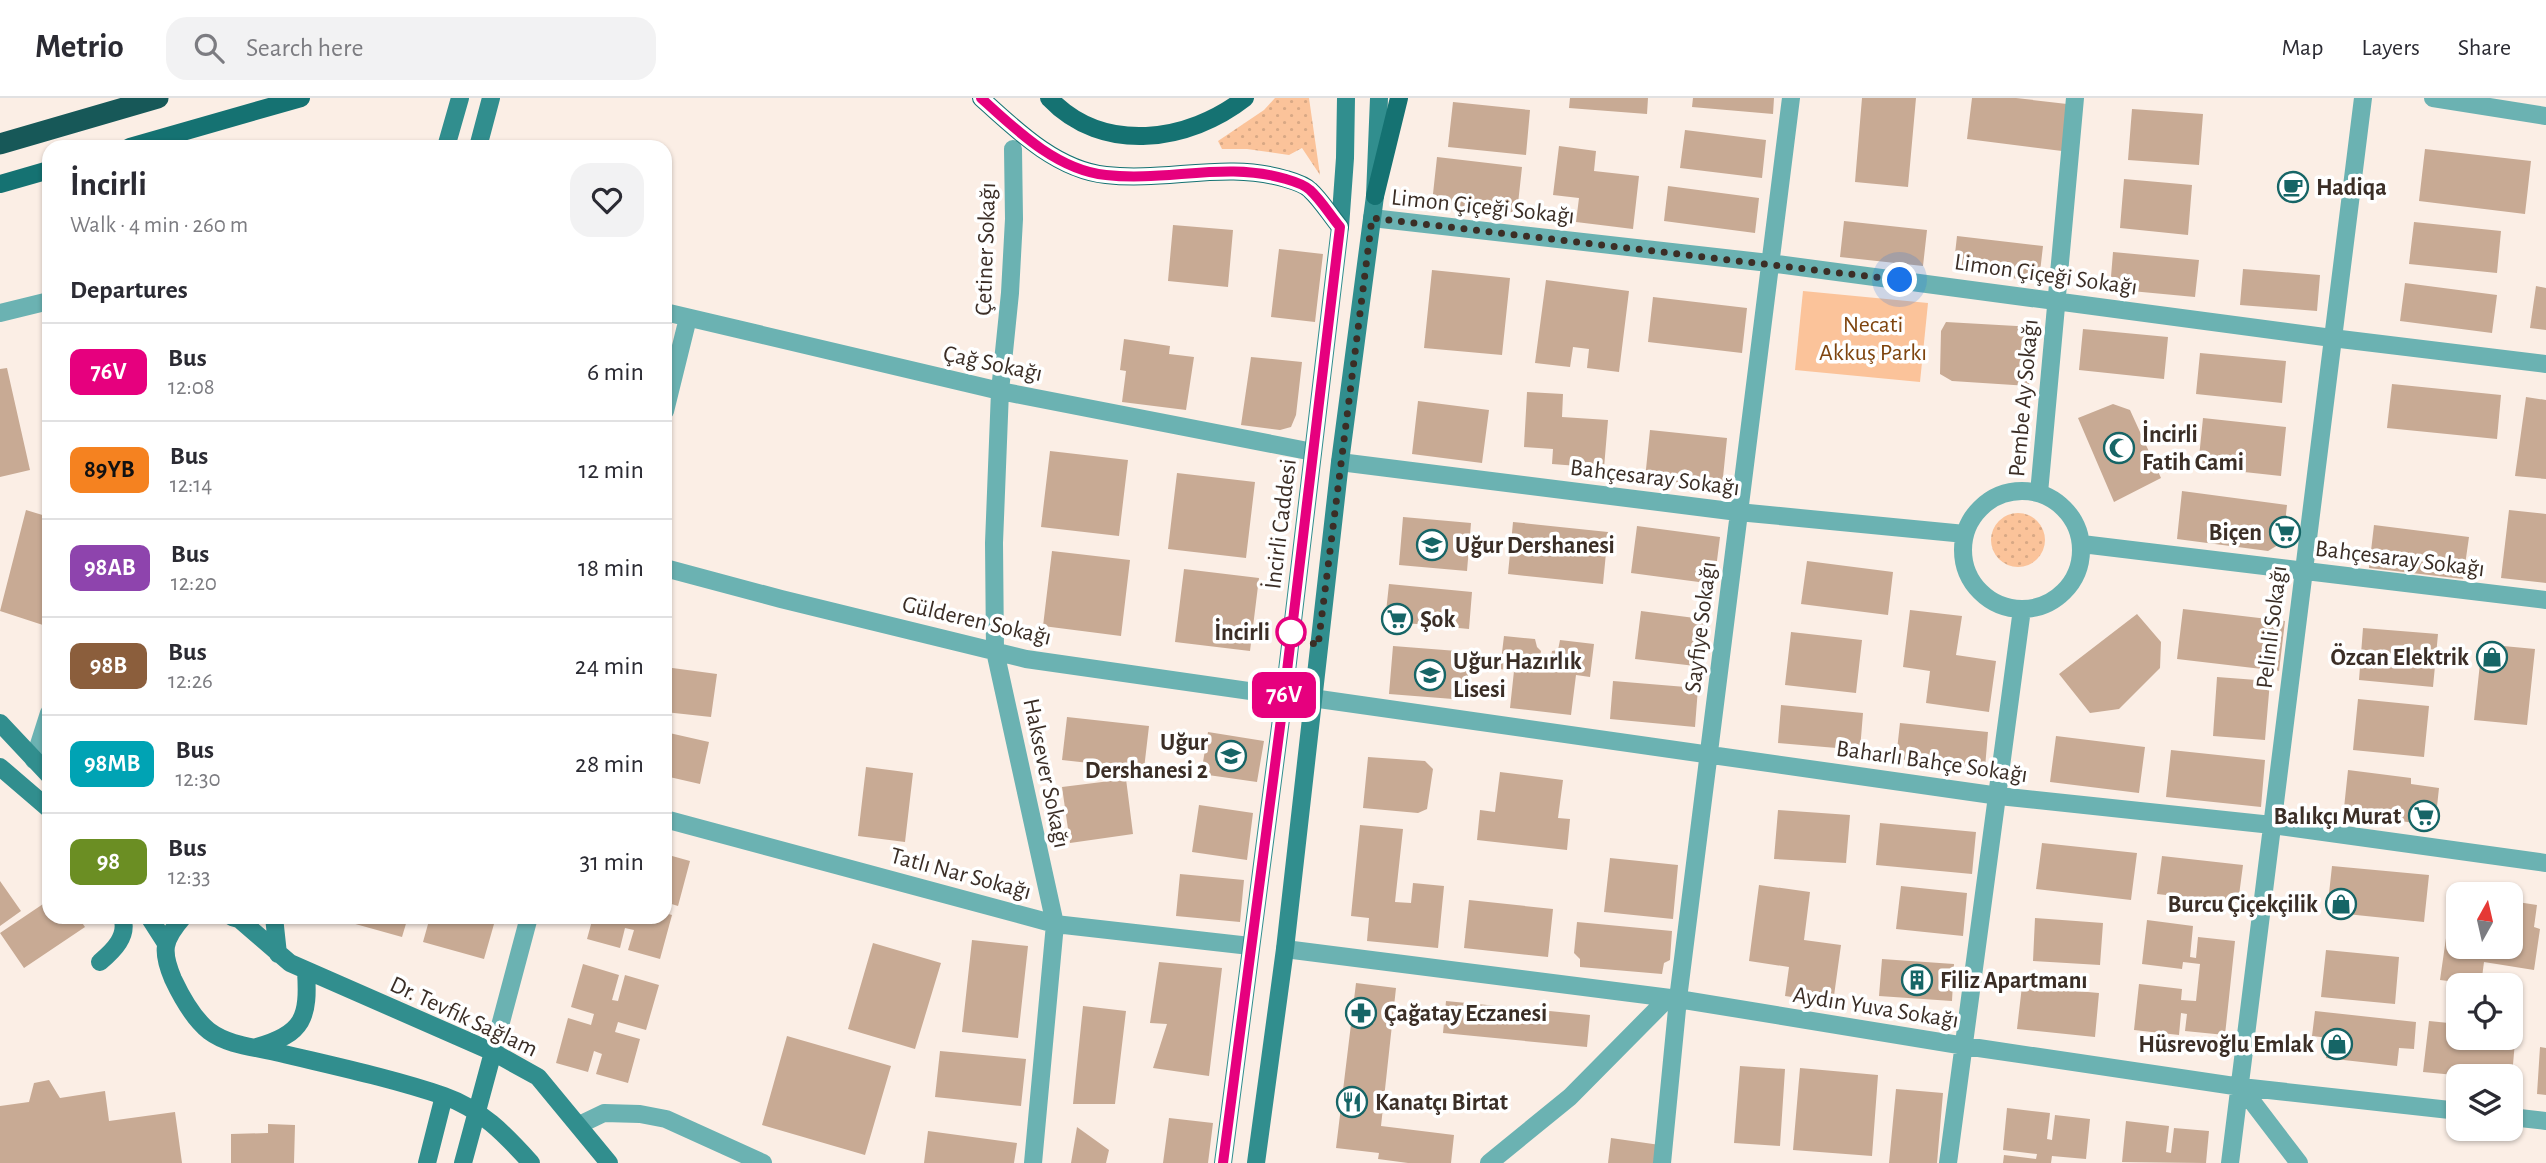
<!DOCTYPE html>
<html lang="en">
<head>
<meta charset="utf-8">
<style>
  body { margin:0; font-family:"Alegreya Sans",sans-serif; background:#f2f2f3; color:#2b2b33; height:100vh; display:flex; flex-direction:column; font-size:26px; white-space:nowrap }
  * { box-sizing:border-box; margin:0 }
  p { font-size:23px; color:#7c7c81 }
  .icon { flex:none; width:38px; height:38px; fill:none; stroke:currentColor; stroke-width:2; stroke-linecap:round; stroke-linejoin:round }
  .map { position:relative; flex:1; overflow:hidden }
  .drawer { position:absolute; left:42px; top:42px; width:630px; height:784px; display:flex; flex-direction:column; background:#fff; border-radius:21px; box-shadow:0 2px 5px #0004 }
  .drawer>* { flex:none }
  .badge { padding:0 14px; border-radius:10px; font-size:24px; line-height:46px }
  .needle { width:46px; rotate:8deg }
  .controls { position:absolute; left:2446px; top:784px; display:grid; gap:14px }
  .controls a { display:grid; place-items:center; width:77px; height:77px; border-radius:14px; background:#fff; box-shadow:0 2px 5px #0004; font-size:35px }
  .you { position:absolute; width:35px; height:35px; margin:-18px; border:5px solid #fff; border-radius:50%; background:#1a73e8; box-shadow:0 0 0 10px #1a73e833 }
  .map>.badge { position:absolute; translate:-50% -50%; box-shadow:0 0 0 4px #fff }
  h2 { padding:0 28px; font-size:26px; line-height:63px }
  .round { display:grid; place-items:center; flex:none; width:74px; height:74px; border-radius:21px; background:#f2f2f3 }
  .headline { display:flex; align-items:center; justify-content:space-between; height:119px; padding:0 28px }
  h1 { font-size:33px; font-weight:600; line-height:52px }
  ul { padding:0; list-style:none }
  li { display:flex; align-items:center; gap:21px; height:98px; padding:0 28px; border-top:2px solid #e1e1e2 }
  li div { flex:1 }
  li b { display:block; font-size:26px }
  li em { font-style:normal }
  li .badge { min-width:77px; font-weight:700; text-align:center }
  header { display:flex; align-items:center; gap:42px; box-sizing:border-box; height:98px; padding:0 35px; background:#fff; border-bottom:2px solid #e1e1e2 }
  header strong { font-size:33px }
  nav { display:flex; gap:38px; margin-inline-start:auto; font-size:24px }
  .search { width:490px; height:63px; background:#f2f2f3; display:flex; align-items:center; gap:18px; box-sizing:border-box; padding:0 24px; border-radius:21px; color:#7c7c81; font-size:26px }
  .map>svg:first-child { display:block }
</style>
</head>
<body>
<header>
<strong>Metrio</strong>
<div class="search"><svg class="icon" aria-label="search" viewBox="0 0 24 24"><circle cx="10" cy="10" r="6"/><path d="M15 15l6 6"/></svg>Search here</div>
<nav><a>Map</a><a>Layers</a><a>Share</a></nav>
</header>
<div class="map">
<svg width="2546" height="1065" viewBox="0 0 2546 1065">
  <defs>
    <pattern id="grass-dots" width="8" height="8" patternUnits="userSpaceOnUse" patternTransform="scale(1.75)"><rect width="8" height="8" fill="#fbc39a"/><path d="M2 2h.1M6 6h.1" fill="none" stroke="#d8a885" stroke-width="1.8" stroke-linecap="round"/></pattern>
  </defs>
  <rect width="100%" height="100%" fill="#fbeee5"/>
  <path fill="url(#grass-dots)" d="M1275,0H1309L1320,77L1302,50L1289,57L1247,51H1222L1218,43L1264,12Z
    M1991 442a27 27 0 1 1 54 0a27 27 0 1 1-54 0Z"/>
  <path fill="#fbc39a" d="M1803,193L1928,205L1920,284L1795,272Z"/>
  <path fill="#c8aa94" d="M1570,0H1648L1647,16L1569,10Z
    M1693,0H1774L1773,16L1692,9Z
    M1862,0H1916L1908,89L1855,84Z
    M1972,0H2016L2067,6L2062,53L1967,41Z
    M1453,4L1530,12L1526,57L1448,49Z
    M2132,11L2203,16L2199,67L2128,62Z
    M1685,32L1766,42L1762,80L1680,70Z
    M1559,48L1596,53L1594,73L1639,78L1633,131L1576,124L1579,100L1553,97Z
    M2425,51L2531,63L2525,116L2419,103Z
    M1437,59L1522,69L1517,115L1432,105Z
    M2124,81L2192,87L2188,137L2120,130Z
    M1668,88L1759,100L1755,135L1664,123Z
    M1844,123L1927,132L1923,168L1840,159Z
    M2414,124L2501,133L2497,175L2409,166Z
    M1173,127L1233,132L1228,189L1168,183Z
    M1957,138L2043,148L2039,183L1953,174Z
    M1279,151L1323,156L1315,224L1271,219Z
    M2113,154L2199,162L2195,199L2110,191Z
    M2243,171L2320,177L2317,213L2240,207Z
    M1432,172L1510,180L1502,257L1424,250Z
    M1546,182L1629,193L1619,274L1587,270L1589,251L1573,249L1570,269L1535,265Z
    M2405,185L2497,197L2492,235L2400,223Z
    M2536,188L2546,190V232L2530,230Z
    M1653,199L1747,210L1742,255L1648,244Z
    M1946,224L2035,229L2029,288L1952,283L1940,276L1941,233Z
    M2083,231L2168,239L2164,281L2079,272Z
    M1124,241L1170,248L1169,256L1194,259L1186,312L1122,304L1126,273L1120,272Z
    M2200,255L2286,263L2282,305L2196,296Z
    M1251,259L1302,264L1296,317L1291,329L1280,332L1241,327Z
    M7,270L30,372L0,379V271Z
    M2392,286L2501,297L2497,341L2387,330Z
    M1527,294L1563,296L1562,319L1608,322L1604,370L1552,366L1553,351L1524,349Z
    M2526,299L2546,302V381L2515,378Z
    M1418,303L1489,312L1482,365L1412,356Z
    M2113,306L2130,312L2161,380L2114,404L2078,320Z
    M2203,320L2286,329L2281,378L2198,369Z
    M1650,332L1727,340L1722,389L1645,381Z
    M1050,353L1128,362L1119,438L1041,429Z
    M1177,375L1255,384L1246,460L1168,451Z
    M2182,393L2287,407L2283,444L2268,453L2177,441Z
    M26,412L49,419V529L0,513Z
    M2509,412L2546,416V485L2501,480Z
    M1403,419L1471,425L1467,473L1399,467Z
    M1513,424L1608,434L1603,486L1508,476Z
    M2374,427L2469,439L2463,481L2369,470Z
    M1637,428L1720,439L1714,486L1631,475Z
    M1052,453L1130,462L1121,538L1043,528Z
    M1807,463L1893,474L1888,517L1801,506Z
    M1184,471L1259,480L1250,553L1175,544Z
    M1389,486L1472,494L1469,531L1385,523Z
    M2183,511L2285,523L2279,573L2177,561Z
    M1910,512L1962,518L1956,557L1996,563L1989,614L1926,605L1930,573L1903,569Z
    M1641,513L1710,522L1704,569L1635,561Z
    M2137,516L2161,544L2160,570L2119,611L2090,615L2059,576Z
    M2363,530L2438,536L2433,589L2359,582Z
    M1791,534L1862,542L1856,595L1785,587Z
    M1504,538L1535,541L1537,549L1541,553L1539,564L1550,565L1552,553L1558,552L1560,542L1594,546L1590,579L1576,577L1571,617L1510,610L1514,573L1500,571Z
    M2482,546L2535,551L2527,627L2474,622Z
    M1393,548L1470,554L1466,602L1389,596Z
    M665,569L717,576L711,619L665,614Z
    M2217,579L2270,583L2265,642L2213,638Z
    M1613,583L1698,590L1695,629L1610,621Z
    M2358,601L2429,608L2424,659L2353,652Z
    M1781,607L1863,615L1860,652L1778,645Z
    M1067,619L1149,628L1144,671L1062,662Z
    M1900,625L1988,634L1985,670L1896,661Z
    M665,634L709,644L700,686L665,678Z
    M1208,634L1264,643L1257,684L1201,676Z
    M2056,638L2145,649L2139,695L2050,684Z
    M2171,652L2265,662L2261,709L2166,699Z
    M1368,659L1425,663L1433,671L1427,711L1418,715L1363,710Z
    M866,669L913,675L905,744L858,738Z
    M2348,672L2411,680V686L2439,690L2435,727L2372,720L2373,713L2344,710Z
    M1500,674L1563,682L1558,720L1570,721L1567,752L1477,742L1480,712L1495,714Z
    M1126,681L1133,736L1070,745L1062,689Z
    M1199,707L1253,715L1247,762L1192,754Z
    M1778,712L1850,717L1846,765L1774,761Z
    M1880,725L1976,734L1972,776L1876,767Z
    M1360,727L1403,731L1395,804L1411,805L1413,785L1444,788L1438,850L1367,843L1369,820L1351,818Z
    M2042,745L2137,755L2131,802L2036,791Z
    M665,756L690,763L678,808L665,804Z
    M2162,758L2243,767L2238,805L2157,796Z
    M1610,760L1678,767L1673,821L1604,814Z
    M2332,768L2429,777L2424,824L2327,814Z
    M1180,776L1244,782L1240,824L1176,818Z
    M0,783L21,813L0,828Z
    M1759,787L1810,794L1804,842L1841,847L1833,905L1785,898L1789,869L1749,863Z
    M1901,788L1967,795L1963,838L1896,831Z
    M49,802V819H78L85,829L24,870L0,835Z
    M1469,802L1553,811L1548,859L1464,850Z
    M2511,803L2537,807L2534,829L2540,831L2534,872L2484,864L2481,887L2440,882L2449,819L2459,821V849H2511Z
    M665,815L672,817L660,861L628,852L634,832L625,830L620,850L587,841L593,819H665Z
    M342,819H408L402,839L341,822Z
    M430,819H496L484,861L423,844Z
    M2035,820L2103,825L2100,867L2033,863Z
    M2147,822L2193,828L2190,859L2196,860L2198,839L2235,843L2225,937L2185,933L2187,916L2181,915L2179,937L2134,932L2139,886L2182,891L2181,902L2196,903L2200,866L2183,864L2182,871L2142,866Z
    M1577,824L1672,833L1670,862L1664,865L1662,876L1580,869V861L1574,855Z
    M972,842L1028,848L1018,940L962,934Z
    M873,845L941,865L915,951L848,931Z
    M2326,852L2399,859L2395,906L2321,899Z
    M1882,861L1954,866L1952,903L1879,898Z
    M1159,864L1222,870L1209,978L1153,970L1167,926L1150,925Z
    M583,866L619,877L612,902L618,903L625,877L659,887L646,932L618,924L615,934L640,941L628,985L596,976L602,956L594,953L588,974L556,965L568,920L591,927L594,916L571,909Z
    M1356,885L1396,890L1381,1028L1454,1037L1451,1065H1408L1378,1061L1379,1055L1336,1050Z
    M2022,888L2099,895L2095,939L2017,931Z
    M1446,903L1590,917L1587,949L1443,935Z
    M1083,908L1126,913L1115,1006H1073Z
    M2315,913L2416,924L2414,951L2399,950L2397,968L2326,960L2329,940L2312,938Z
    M2429,923L2459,926V940H2511V931L2516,932L2512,978H2465L2423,974Z
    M787,938L891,968L865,1057L762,1027Z
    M2540,949L2546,950V997L2537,996Z
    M940,953L1026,961L1021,1008L935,999Z
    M1740,968L1785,971L1780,1048L1734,1045Z
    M1800,970L1878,977L1872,1058L1793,1052Z
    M49,982L60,1000L105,993L109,1023L175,1014L182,1065H0V1008L29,1004L34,985Z
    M1896,991L1943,995L1937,1065H1889Z
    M2007,1010L2050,1015L2047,1041L2052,1042L2055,1017L2090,1021L2086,1061L2052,1058L2051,1065H2003L2004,1057L2036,1061L2037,1056L2003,1052Z
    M1169,1020L1213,1025L1208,1065H1163Z
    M2126,1023L2169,1028L2166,1054L2171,1055L2174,1030L2209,1033L2206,1065L2122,1064Z
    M268,1026L295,1027L294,1065H231V1036L268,1035Z
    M1077,1029L1109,1052L1106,1065H1071Z
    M928,1033L1017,1045L1014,1065H924Z
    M1611,1040L1660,1047L1658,1065H1608Z"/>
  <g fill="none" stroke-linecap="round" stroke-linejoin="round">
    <path stroke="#6bb2b2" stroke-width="18" d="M2433,0L2546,18
      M1013,51L1014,121L1010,195L1000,293L994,445L995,553L1055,826L1033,1065
      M1372,120L1769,165L2332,240L2546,266
      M665,214L1000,293L1313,354
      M0,215L49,203
      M665,313L688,220
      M1340,364L1738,414L1965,436
      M1963 452a59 59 0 1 1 118 0a59 59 0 1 1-118 0Z
      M2039,395L2075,0
      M2082,446L2546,502
      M665,470L781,501L1026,561L1284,598
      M1312,600L1999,698L2272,727L2546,765
      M34,662L49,615
      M665,721L1055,826L1250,848
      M1285,851L1678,901L1965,948L2241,989L2459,1013
      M493,954L529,819
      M2241,989L2299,1065
      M2511,1019L2546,1023
      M579,1027L604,1015L640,1016L666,1021L763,1065
      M1489,1065L1570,999L1668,900
      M1662,1065L1678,901L1791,0
      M1948,1065L2022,511
      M2230,1065L2363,0"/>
    <path stroke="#318e8e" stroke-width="18" d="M446,49L460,0
      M478,49L491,0
      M0,625L49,677
      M0,669L49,711
      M149,819L165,844
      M183,819C163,842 161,853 173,881C181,898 194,921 209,933C229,948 256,949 280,955C334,968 391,980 444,998C481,1011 505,1036 531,1065
      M232,819L239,821L290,865L493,954L538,979L609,1065
      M274,819L278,856
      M100,864C113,853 129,838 122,819
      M257,949C304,936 309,919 306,873
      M427,1065L444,998
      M463,1065L493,954
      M1223,1065L1284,598L1340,129L1345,60L1346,0
      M1256,1065L1285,851L1340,364L1375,98L1379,0"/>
    <path stroke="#157272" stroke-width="18" d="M981,0C1016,32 1057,72 1106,77C1166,84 1226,63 1286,81C1293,83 1304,86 1310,92C1321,102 1330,117 1340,129
      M1049,0C1103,57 1189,44 1245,0
      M130,49L301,0
      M0,86L49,72
      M1375,98L1399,0"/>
    <path stroke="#175858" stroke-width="21" d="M0,46L158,0"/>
  </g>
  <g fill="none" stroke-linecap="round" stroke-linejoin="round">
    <g stroke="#fff" stroke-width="16">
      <path id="line" d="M981,0C1016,32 1057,72 1106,77C1166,84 1226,63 1286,81C1293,83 1304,86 1310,92C1321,102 1330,117 1340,129L1284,598L1223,1065"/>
    </g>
    <use href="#line" stroke="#e6007e" stroke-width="10"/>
    <path stroke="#3b2e26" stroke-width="7" stroke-dasharray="0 12.6" d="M1291,534L1318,548L1372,120L1900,182"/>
  </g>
  <defs>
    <g id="cafe-ring" transform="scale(1.575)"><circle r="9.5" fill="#fff" stroke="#166566" stroke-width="1.5"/><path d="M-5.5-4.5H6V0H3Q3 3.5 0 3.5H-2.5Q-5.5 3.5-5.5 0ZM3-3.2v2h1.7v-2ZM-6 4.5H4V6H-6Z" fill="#166566"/></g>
    <g id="mosque-ring" transform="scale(1.575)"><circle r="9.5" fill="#fff" stroke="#166566" stroke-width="1.5"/><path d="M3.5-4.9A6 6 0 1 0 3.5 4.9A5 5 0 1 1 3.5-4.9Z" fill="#166566"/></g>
    <g id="supermarket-ring" transform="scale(1.575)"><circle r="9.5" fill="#fff" stroke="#166566" stroke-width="1.5"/><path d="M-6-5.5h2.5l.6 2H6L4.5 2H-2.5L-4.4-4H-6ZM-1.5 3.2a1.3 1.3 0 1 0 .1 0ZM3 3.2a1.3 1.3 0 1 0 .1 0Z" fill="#166566"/></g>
    <g id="school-ring" transform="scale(1.575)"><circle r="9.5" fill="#fff" stroke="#166566" stroke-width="1.5"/><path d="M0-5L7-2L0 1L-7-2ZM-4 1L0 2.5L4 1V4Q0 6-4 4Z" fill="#166566"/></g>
    <g id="shop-ring" transform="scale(1.575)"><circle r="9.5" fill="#fff" stroke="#166566" stroke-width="1.5"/><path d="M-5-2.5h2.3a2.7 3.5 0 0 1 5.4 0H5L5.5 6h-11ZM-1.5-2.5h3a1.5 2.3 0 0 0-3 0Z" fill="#166566"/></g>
    <g id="building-ring" transform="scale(1.575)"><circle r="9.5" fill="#fff" stroke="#166566" stroke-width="1.5"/><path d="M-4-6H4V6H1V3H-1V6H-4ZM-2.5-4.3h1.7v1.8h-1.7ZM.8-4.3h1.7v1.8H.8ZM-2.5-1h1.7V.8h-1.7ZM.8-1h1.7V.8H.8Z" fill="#166566"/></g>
    <g id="pharmacy-ring" transform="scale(1.575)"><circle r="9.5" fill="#fff" stroke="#166566" stroke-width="1.5"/><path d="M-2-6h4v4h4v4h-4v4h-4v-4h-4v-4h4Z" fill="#166566"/></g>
    <g id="restaurant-ring" transform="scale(1.575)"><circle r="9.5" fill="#fff" stroke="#166566" stroke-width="1.5"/><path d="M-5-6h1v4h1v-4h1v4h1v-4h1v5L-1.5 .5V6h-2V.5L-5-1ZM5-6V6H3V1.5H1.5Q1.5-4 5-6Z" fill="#166566"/></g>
  </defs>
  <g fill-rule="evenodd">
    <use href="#cafe-ring" x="2293" y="89"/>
    <use href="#mosque-ring" x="2119" y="350"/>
    <use href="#supermarket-ring" x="2285" y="434"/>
    <use href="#school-ring" x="1432" y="447"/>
    <use href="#supermarket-ring" x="1397" y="521"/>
    <use href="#shop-ring" x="2492" y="559"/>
    <use href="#school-ring" x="1430" y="577"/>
    <use href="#school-ring" x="1231" y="658"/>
    <use href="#supermarket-ring" x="2424" y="718"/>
    <use href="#shop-ring" x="2341" y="806"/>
    <use href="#building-ring" x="1917" y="882"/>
    <use href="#pharmacy-ring" x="1361" y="915"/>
    <use href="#shop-ring" x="2337" y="946"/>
    <use href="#restaurant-ring" x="1352" y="1004"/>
  </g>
  <circle fill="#fff" stroke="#e6007e" stroke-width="3.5" cx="1291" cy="534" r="14"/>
  <g text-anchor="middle" stroke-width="7" stroke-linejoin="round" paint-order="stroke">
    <g font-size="24" font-weight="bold" fill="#3b2e26" stroke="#fff" text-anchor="start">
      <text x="2316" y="97">Hadiqa</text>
      <text x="2142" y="344">İncirli<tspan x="2142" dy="28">Fatih Cami</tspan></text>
      <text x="2262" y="442" text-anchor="end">Biçen</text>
      <text x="1455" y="455">Uğur Dershanesi</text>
      <text x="1420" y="529">Şok</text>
      <text x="2469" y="567" text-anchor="end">Özcan Elektrik</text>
      <text x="1453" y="571">Uğur Hazırlık<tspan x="1453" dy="28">Lisesi</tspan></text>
      <text x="1208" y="652" text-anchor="end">Uğur<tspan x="1208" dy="28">Dershanesi 2</tspan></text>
      <text x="2401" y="726" text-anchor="end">Balıkçı Murat</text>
      <text x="2318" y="814" text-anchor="end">Burcu Çiçekçilik</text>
      <text x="1940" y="890">Filiz Apartmanı</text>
      <text x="1384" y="923">Çağatay Eczanesi</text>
      <text x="2314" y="954" text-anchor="end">Hüsrevoğlu Emlak</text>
      <text x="1375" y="1012">Kanatçı Birtat</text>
    </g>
    <g font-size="24" fill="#3b2e26" stroke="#fff">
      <text transform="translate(1483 108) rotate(6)" y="8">Limon Çiçeği Sokağı</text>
      <text transform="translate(985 151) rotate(-88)" y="8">Çetiner Sokağı</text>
      <text transform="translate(2046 176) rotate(8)" y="8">Limon Çiçeği Sokağı</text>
      <text transform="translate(993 265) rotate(12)" y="8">Çağ Sokağı</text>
      <text transform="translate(2023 300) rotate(-85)" y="8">Pembe Ay Sokağı</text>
      <text transform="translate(1655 379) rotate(7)" y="8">Bahçesaray Sokağı</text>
      <text transform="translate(1280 426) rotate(-83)" y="8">İncirli Caddesi</text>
      <text transform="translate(2400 460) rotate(7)" y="8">Bahçesaray Sokağı</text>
      <text transform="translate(977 522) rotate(13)" y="8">Gülderen Sokağı</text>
      <text transform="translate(1700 529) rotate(-83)" y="8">Sayfiye Sokağı</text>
      <text transform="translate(2271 529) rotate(-83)" y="8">Pelinli Sokağı</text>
      <text transform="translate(1932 663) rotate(8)" y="8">Baharlı Bahçe Sokağı</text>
      <text transform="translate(1047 675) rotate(78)" y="8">Haksever Sokağı</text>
      <text transform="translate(961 775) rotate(15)" y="8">Tatlı Nar Sokağı</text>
      <text transform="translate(1876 909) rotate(9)" y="8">Aydın Yuva Sokağı</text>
      <text transform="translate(464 918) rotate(25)" y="8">Dr. Tevfik Sağlam</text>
    </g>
    <g font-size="24" fill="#7f450f" stroke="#fff">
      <text x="1873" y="234">Necati<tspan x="1873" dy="28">Akkuş Parkı</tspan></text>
    </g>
    <g font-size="24" font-weight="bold" fill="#3b2e26" stroke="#fff" text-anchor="end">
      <text x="1270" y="542">İncirli</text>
    </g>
  </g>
</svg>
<div class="controls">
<a><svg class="needle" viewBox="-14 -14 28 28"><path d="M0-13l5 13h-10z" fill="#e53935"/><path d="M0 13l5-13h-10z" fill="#7c7c81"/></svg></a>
<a><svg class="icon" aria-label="locate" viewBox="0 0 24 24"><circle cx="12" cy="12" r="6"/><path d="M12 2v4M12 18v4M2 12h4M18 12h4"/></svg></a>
<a><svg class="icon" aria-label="layers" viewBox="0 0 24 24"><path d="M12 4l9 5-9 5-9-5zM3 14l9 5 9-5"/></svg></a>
</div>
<div class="you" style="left:1900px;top:182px"></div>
<b class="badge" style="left:1284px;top:597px;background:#e6007e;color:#fff">76V</b>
<section class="drawer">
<div class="headline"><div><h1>İncirli</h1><p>Walk · 4 min · 260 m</p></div><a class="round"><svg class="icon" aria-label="heart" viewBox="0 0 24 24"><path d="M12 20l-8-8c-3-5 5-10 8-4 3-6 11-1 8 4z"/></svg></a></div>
<h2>Departures</h2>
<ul>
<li><span class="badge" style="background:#e6007e;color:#fff">76V</span><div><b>Bus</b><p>12:08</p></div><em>6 min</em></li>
<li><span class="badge" style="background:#f58220;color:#111">89YB</span><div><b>Bus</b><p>12:14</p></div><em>12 min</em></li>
<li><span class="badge" style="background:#8e44ad;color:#fff">98AB</span><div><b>Bus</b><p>12:20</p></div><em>18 min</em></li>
<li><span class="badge" style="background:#8b5e3c;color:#fff">98B</span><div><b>Bus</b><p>12:26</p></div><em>24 min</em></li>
<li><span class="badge" style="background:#00a3b4;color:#fff">98MB</span><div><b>Bus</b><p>12:30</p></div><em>28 min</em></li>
<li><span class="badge" style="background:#6b8e23;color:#fff">98</span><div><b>Bus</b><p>12:33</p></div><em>31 min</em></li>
</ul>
</section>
</div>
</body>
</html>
